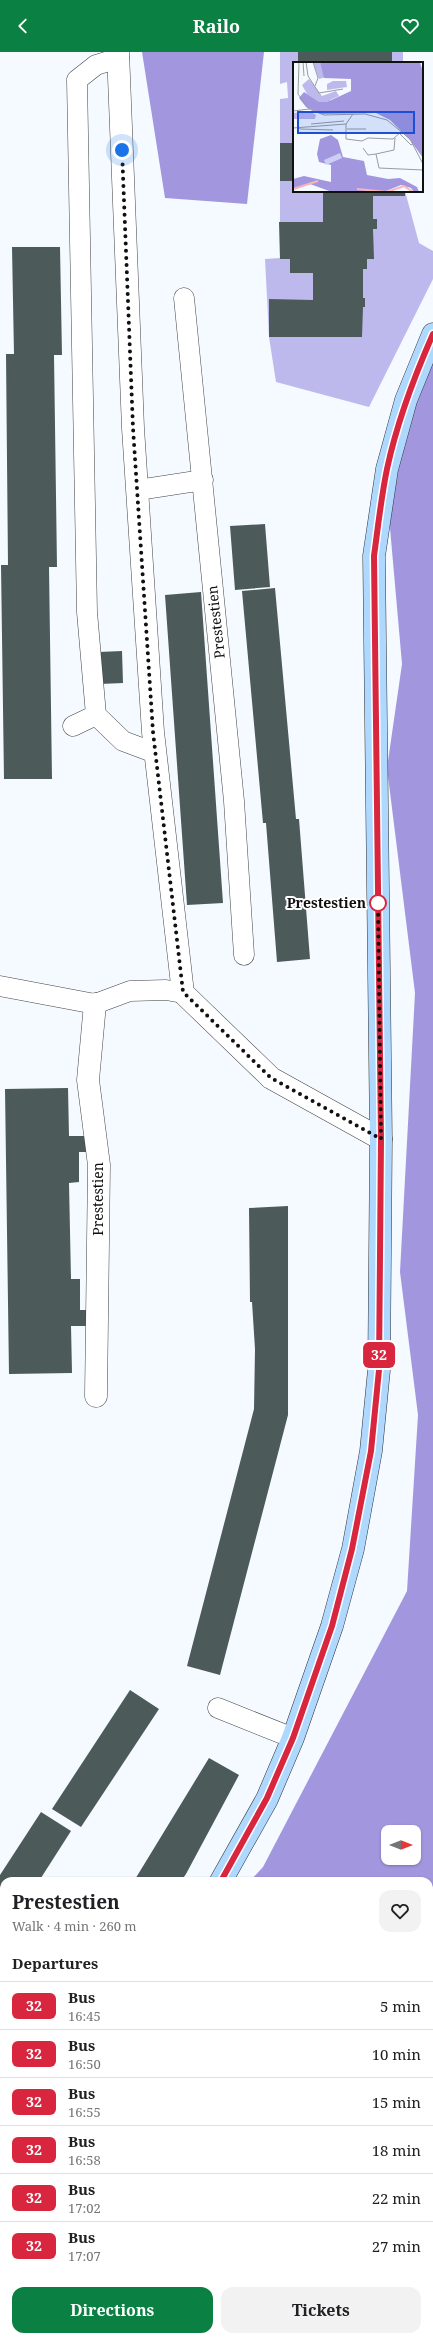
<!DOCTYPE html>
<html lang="en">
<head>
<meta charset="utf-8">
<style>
  body { margin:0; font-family:"Noto Serif",serif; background:#f2f2f2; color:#202124; height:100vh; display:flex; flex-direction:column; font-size:15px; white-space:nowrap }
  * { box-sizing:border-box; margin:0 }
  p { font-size:13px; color:#757577 }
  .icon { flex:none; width:22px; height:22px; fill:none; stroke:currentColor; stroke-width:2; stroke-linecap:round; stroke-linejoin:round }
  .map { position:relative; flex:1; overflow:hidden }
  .panel { position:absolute; left:0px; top:1825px; width:433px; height:464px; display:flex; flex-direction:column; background:#fff; border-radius:12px 12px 0 0; box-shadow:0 1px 3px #0004 }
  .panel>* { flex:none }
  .badge { padding:0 8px; border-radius:6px; font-size:14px; line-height:26px }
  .needle { width:26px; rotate:90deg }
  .controls { position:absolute; left:381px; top:1773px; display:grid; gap:8px }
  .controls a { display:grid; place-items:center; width:40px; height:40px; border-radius:8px; background:#fff; box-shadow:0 1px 3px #0004; font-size:20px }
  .you { position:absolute; width:20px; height:20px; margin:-10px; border:3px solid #fff; border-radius:50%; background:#1a73e8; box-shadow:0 0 0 6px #1a73e833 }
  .map>.badge { position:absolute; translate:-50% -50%; box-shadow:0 0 0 2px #fff }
  h2 { padding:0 12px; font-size:15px; line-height:36px }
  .round { display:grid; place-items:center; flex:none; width:42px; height:42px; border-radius:12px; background:#f2f2f2 }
  .overview { display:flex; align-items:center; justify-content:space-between; height:68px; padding:0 12px }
  h1 { font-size:19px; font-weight:700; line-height:30px }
  .cta { display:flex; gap:8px; margin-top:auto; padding:8px 12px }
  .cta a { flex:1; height:46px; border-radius:12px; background:#0b8043; color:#fff; font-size:16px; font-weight:700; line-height:46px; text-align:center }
  .cta a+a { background:#f2f2f2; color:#202124 }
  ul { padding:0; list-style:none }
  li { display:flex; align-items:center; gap:12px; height:48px; padding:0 12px; border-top:1px solid #e0e0e0 }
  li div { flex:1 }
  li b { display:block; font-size:15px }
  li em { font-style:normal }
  li .badge { min-width:44px; font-weight:700; text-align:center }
  header { display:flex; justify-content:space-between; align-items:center; height:52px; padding:0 12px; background:#0b8043; color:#fff; font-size:18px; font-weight:700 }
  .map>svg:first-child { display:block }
</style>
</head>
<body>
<header><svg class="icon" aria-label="back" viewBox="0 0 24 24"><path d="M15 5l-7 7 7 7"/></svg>Railo<svg class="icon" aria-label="heart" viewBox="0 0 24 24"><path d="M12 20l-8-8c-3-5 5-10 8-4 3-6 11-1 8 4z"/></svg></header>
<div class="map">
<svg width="433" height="2289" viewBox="0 0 433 2289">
  <rect width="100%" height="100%" fill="#f4faff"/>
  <path fill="#beb9ed" d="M280,0H403V11H294V139H405L419,191L433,199V227L369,355L276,330L269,285L265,207L280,206V47L288,46L287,30L280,32Z"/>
  <path fill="#a297df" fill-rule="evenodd" d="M142,0H264L247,152L165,146Z
    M433,284V2289H0V2080L4,2077V2285H429V1829H250L263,1815L407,1539L418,1363L400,1220L415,941L387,716L402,612L387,442ZM388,1780H414V1806H388Z"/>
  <path fill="#4c5a5a" d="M298,0H392V11H298Z
    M280,91H294V129H280Z
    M323,139H405V144H373V167H377V177H373L374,207H367V217H363V246H365V255H363L362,285H269V247L313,248V221H290V207H280L279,170H323Z
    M12,195H60L62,303H54L57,515H49L52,727H4L1,513H8L6,302H14Z
    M265,472L270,535L235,538L230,474Z
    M275,536L296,767H299L310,907L277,910L266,771H263L242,539Z
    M201,540L223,851L187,853L165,543Z
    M122,599L123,631L100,632L99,600Z
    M68,1036L69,1084H91V1100H79V1130L69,1131L71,1227H80V1258H93V1274H71L72,1321L9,1322L5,1037Z
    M288,1154V1363L220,1623L187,1614L254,1357L255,1297L252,1250H250L249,1156Z
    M130,1638L159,1657L81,1775L52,1757Z
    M209,1706L239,1723L186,1822L181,1829H134Z
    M41,1760L71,1779L39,1829H4V1882L0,1888V1823Z"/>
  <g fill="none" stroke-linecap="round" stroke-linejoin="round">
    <g stroke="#434343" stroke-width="21">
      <path id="service" d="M184,246L234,749L244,903
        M138,438L203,428
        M96,663L123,689L155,701
        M73,674L96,663L87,560L77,28L96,13L119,6
        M0,934L95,952L130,939L166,938L183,941
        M218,1656L293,1686
        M0,1951L2,1948"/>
    </g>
    <g stroke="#434343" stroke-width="23">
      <path id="minor" d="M118,0L133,376L153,680L183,941L271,1026L381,1087
        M95,952L88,1028L99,1113L96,1344
        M0,1997L4,2002"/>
    </g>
    <g stroke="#323232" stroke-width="23">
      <path id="secondary" d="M221,1829L267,1747L293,1686L332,1574L353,1497L371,1399L379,1318L381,1087L374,504L387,417L406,348L433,282
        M0,2100L4,2097"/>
    </g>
    <use href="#service" stroke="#fff" stroke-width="20"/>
    <use href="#minor" stroke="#fff" stroke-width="22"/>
    <use href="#secondary" stroke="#afd8ff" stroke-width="22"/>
  </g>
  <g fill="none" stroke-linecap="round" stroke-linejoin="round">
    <g stroke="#fff" stroke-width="9">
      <path id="line" d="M221,1829L267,1746L293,1686L332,1574L352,1497L371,1399L379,1318L381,1087L374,504C378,475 381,446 387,417C397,370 414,325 433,282"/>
    </g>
    <use href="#line" stroke="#d7263d" stroke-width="6"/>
    <path stroke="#101010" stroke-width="4" stroke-dasharray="0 7.2" d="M122,98L133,376L153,680L183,940L271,1026L381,1087L378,851"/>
  </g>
  <circle fill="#fff" stroke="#d7263d" stroke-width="2" cx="378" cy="851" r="8"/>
  <g text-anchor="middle" stroke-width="4" stroke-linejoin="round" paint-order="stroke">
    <g font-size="14" fill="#101010" stroke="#fff">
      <text transform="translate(216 570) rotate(-96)" y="5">Prestestien</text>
      <text transform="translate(98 1147) rotate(-90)" y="5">Prestestien</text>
    </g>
    <g font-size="14" font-weight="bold" fill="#101010" stroke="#fff" text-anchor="end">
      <text x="366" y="856">Prestestien</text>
    </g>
  </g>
  <g transform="translate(293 10)">
    <rect width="130" height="130" fill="#f4faff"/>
    <path d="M20,0H27L33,15L26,17ZM16,17L29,34L43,29L46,34L37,38V41L28,42L14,32L9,23ZM40,19H53L54,25L34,28V22ZM16,49L23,53L22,57H0V51Z" fill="#beb9ed"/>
    <path d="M27,0H127L130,10V96L117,78L97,58L83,51L28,52L13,45L6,36L11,30L26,40H34L58,29V17L31,16ZM38,73L45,78L50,95L71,99L74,113L95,117L107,116L124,125L126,130H121L118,126L108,123L93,129L39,130L17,122L0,128V117L11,114L38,120V103L26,100L24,92L27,77Z" fill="#a297df"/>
    <path d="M47,91L49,96L33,103L31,98Z" fill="#cccef4"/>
    <path fill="none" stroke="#fab4b6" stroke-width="2" d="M0,127L25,119M64,127L94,130L111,124L120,130"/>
    <path fill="none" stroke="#999c9f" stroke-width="1" d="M6,0L5,32L16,47L31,53L72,52L94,58L117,77L130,102M10,0L11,14M13,0L15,14L26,31L50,27M20,0L25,16L22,24M0,49L16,47M18,62L51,59M53,62V77L69,79L75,76L100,77L109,69M6,65L7,67L40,68M0,66L53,62L60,52M54,67H73M107,72L118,83L120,82M70,86L75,93L83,92L86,106L130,108M83,92L101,88L102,76M16,130H37"/>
    <path fill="#1d4ed8" fill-opacity="0.15" stroke="#1d4ed8" stroke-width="2" d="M5,50H121V71H5Z"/>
    <rect width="130" height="130" fill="none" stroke="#101010" stroke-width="2"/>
  </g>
</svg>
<div class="controls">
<a><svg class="needle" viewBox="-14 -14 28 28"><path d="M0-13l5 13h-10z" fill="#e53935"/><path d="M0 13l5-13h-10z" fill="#757577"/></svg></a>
</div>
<div class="you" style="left:122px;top:98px"></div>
<b class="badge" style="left:379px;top:1303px;background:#d7263d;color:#fff">32</b>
<section class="panel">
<div class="overview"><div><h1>Prestestien</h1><p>Walk · 4 min · 260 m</p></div><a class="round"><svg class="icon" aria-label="heart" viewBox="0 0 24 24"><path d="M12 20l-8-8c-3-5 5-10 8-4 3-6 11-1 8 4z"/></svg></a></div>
<h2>Departures</h2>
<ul>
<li><span class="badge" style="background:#d7263d;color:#fff">32</span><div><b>Bus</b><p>16:45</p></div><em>5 min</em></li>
<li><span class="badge" style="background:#d7263d;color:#fff">32</span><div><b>Bus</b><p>16:50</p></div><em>10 min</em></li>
<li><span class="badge" style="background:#d7263d;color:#fff">32</span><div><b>Bus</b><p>16:55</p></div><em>15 min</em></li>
<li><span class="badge" style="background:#d7263d;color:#fff">32</span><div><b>Bus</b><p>16:58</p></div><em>18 min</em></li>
<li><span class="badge" style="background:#d7263d;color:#fff">32</span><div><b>Bus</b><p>17:02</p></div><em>22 min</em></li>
<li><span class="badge" style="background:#d7263d;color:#fff">32</span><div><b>Bus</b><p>17:07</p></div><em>27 min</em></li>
</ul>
<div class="cta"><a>Directions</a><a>Tickets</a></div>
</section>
</div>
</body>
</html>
